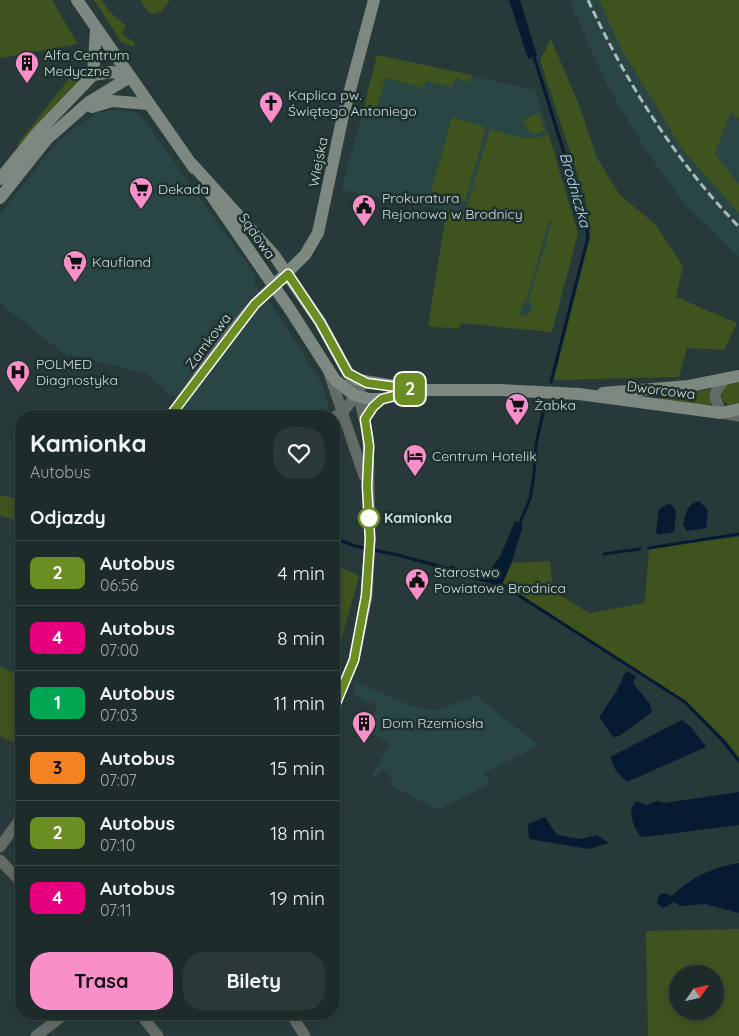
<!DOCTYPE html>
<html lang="pl">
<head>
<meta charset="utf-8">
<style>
  body { margin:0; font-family:Quicksand,sans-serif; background:#2a3837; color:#f1f3f6; height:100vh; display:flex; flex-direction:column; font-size:19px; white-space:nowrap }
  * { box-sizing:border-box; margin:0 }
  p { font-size:16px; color:#a0a7a9 }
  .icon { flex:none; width:28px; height:28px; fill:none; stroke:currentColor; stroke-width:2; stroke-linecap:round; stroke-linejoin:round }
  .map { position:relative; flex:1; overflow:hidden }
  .panel { position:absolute; left:15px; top:410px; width:325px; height:610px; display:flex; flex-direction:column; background:#1d2c2b; border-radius:20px; box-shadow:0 2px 8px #0003,0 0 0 1px #3b4847 }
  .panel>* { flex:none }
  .badge { padding:0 10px; border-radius:8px; font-size:18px; line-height:32px }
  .needle { width:32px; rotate:56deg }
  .tools { position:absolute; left:669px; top:965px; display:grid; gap:10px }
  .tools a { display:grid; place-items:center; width:55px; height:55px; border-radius:50%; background:#1d2c2b; box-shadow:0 2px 8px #0003,0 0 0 1px #3b4847; font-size:25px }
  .map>.badge { position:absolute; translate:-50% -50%; box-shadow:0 0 0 2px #fff }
  h2 { padding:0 15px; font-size:19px; line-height:45px }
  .round { display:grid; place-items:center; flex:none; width:52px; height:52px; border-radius:20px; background:#2a3837 }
  .overview { display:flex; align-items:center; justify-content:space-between; height:85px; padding:0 15px }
  h1 { font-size:24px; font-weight:700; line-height:38px }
  .cta { display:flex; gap:10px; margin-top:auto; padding:10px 15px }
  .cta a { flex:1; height:58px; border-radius:20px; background:#f98fc9; color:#111; font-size:20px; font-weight:700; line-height:58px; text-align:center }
  .cta a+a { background:#2a3837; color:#f1f3f6 }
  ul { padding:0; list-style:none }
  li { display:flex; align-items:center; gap:15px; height:65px; padding:0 15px; border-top:1px solid #3b4847 }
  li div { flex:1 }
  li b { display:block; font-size:19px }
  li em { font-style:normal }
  li .badge { min-width:55px; font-weight:700; text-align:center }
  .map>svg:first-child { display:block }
</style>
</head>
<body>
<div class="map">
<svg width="739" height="1036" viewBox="0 0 739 1036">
  <rect width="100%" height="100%" fill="#273a39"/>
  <path fill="#294644" d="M569,0H602L739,208V257L685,204L649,155L607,85Z
    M377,55L535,90L578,233L552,332L461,323L459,329L428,326L446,210L342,190Z
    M114,109L134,112L141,116L246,262L255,275L254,284L280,317L321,382L328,404V412L324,416H177L184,406L174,395L170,396L145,373L63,353L0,303V214L59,140L95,114Z
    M731,112L739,119V184L715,155Z
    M356,682L412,706L437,711L475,695L539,746L484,773L490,784L437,810L389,784L393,777L381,770L376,778L372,776L390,743L374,735L376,730L367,726L378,706L352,694Z"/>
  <path fill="#3e531e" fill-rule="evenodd" d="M0,0H52L78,44L0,58Z
    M94,0H102L109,11L126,26L122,34L134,42V47L121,42Z
    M140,0H170L162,11L154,14L148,12Z
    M599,0H739V119L731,112L715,154L739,184V213L683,150L622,50Z
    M551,39L579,105L597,158L620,195L655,224L683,266L676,297L737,323L724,350L687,348L679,377L554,380L591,233L585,198L540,60Z
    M377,55L472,75L471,82L455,78L453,87L426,81L424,88L385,78L376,111L371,115L363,111Z
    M75,71H83L86,74L21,146H16Z
    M539,113L545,130L535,134L530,133L523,120Z
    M452,117L486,127L465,202L431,192Z
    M490,129C507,134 533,145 548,133L578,233L552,332L461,323L459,329L428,326L447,210L465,214ZM549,221H552L528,302L531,304V311L525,316L520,314L524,301H526Z
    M739,381V403L728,405L722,400L721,392L728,384Z
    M710,389L711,406L660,399L661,397Z
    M0,495L21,500V522L0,516Z
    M739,537V758L726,740L686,701L503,583L511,563L550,561L553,591L589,613L645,603L649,547Z
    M334,564L359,576L334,667Z
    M0,667L21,675V746L0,736Z
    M739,929V1036H648L646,931ZM678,974H715V1011H678Z"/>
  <path fill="#061a31" d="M509,0H520L537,56L528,59Z
    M699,501L708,510L706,528L687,531L683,525C686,513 686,505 699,501Z
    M668,504L672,505L676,512L674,532L658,535L656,532L659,509Z
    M515,521L523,525L512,562L500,589L490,583L449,574L451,565C460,568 472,574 482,573C498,572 509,534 515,521Z
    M626,671L636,676L633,683L650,704L652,712L619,736L613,737L599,717L616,692Z
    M682,720L691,727L706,747L627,782L616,771L610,757Z
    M739,792V825L644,837L640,836C633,826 626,809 637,801L646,805L658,801L664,803Z
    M545,817L557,835L580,839L597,835L609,843L589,849L529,839L528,824Z
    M739,863V913L705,904L680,906L675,902L663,908L657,903L659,895L664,893L672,896C691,877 713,867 739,863Z"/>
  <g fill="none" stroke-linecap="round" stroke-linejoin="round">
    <path stroke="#061a31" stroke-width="3" d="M533,53L585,220L588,237L551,382
      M518,527L530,499L534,475L536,444L545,404
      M334,538L355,546L398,555L453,570
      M649,548L739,534
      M604,554L640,549
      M498,582L685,702L724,742L739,761"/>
    <path stroke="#646b66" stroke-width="11" d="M329,373L364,476
      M725,379L716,391L715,397L721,413L739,416
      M170,416C202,373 233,322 273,286
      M334,417L343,412L360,390
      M334,707L354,660L367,596L370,539L368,436L359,397L348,373
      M0,847L21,818
      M0,860L21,882
      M144,1014L145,1020L158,1036
      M291,1014L305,1036
      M36,1036L65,1014"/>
    <path stroke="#7d8881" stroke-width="12" d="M77,0L194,168
      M93,75L96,30
      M92,107L112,101L148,104
      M191,163L274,255L320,322L348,373L358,380L419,390H498L579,394L721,413L739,409
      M0,179L38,132L93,75L112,72L130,77
      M209,192L291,311L335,380L354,395L369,399H382L414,391
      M0,198L47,139L89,102L130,77
      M273,286L305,255L318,233L342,120L374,0
      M603,393L689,386L739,376"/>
    <path stroke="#abb9b8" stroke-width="3" stroke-dasharray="8 4" stroke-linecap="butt" d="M588,0C627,84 675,160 739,227"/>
  </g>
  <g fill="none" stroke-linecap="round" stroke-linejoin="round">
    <g stroke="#fff" stroke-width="11">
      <path id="line" d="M170,416L255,304L288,274L320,322L348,373L367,383L419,390L382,399L373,407L365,419L369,446L367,486L370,539L366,596L354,660L334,708"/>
    </g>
    <use href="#line" stroke="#6b8e23" stroke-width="8"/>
  </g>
  <defs>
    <g id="building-pin" transform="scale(1.25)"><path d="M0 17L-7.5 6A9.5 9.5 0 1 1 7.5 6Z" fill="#f98fc9" stroke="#1d302e"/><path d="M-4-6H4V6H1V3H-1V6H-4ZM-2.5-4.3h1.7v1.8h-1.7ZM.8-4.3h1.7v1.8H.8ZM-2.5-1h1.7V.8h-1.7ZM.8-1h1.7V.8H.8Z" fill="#111"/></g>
    <g id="church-pin" transform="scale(1.25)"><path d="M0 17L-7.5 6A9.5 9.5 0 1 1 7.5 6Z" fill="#f98fc9" stroke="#1d302e"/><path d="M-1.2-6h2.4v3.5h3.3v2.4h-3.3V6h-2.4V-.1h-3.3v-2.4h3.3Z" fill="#111"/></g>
    <g id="supermarket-pin" transform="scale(1.25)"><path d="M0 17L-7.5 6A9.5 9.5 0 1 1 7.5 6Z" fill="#f98fc9" stroke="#1d302e"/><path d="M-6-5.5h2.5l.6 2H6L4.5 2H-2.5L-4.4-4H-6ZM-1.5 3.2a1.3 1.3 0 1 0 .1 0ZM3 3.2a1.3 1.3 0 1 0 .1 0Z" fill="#111"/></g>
    <g id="civic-pin" transform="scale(1.25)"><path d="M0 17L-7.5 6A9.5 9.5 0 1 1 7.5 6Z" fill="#f98fc9" stroke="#1d302e"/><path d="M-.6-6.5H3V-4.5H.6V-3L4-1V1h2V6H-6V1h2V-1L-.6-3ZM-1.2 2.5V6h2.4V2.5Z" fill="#111"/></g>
    <g id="hospital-pin" transform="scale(1.25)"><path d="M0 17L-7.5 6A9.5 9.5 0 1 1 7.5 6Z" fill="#f98fc9" stroke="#1d302e"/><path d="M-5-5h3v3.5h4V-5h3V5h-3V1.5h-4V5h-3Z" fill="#111"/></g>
    <g id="hotel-pin" transform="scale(1.25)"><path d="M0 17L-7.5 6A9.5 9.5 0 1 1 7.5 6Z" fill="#f98fc9" stroke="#1d302e"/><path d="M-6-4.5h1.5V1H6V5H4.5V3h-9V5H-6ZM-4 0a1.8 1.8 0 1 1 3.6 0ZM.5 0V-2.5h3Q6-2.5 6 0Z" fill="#111"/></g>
  </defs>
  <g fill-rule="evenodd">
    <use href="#building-pin" x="27" y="63"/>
    <use href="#church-pin" x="271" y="103"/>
    <use href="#supermarket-pin" x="141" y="189"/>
    <use href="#civic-pin" x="364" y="206"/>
    <use href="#supermarket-pin" x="75" y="262"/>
    <use href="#hospital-pin" x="18" y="372"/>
    <use href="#supermarket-pin" x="517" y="405"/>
    <use href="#hotel-pin" x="415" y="456"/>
    <use href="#civic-pin" x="417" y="580"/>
    <use href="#building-pin" x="364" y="723"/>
  </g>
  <circle fill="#fff" stroke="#6b8e23" stroke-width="2.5" cx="369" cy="518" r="10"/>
  <g text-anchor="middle" stroke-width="5" stroke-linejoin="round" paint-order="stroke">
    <g font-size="14" fill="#d2dedd" stroke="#1d302e" text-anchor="start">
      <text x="44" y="60">Alfa Centrum<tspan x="44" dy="16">Medyczne</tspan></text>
      <text x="288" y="100">Kaplica pw.<tspan x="288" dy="16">Świętego Antoniego</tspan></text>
      <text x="158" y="194">Dekada</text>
      <text x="382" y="203">Prokuratura<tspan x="382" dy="16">Rejonowa w Brodnicy</tspan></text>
      <text x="92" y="267">Kaufland</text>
      <text x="36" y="369">POLMED<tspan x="36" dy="16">Diagnostyka</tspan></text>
      <text x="534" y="410">Żabka</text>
      <text x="432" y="461">Centrum Hotelik</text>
      <text x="434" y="577">Starostwo<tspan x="434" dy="16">Powiatowe Brodnica</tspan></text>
      <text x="382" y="728">Dom Rzemiosła</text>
    </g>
    <g font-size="14" fill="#d2dedd" stroke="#1d302e">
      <text transform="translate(318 162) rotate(-79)" y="5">Wiejska</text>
      <text transform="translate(257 236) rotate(55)" y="5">Sądowa</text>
      <text transform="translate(208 341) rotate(-53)" y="5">Zamkowa</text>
      <text transform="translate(661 390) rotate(7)" y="5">Dworcowa</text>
    </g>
    <g font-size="14" font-weight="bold" fill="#d2dedd" stroke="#1d302e" text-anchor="start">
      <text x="384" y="523">Kamionka</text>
    </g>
    <g font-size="15" font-style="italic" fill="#b5d4fb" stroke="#1d302e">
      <text transform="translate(575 190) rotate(74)" y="5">Brodniczka</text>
    </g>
  </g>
</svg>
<div class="tools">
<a><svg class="needle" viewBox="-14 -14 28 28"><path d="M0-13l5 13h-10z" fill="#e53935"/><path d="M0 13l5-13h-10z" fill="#a0a7a9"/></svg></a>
</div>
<b class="badge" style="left:410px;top:389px;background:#6b8e23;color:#fff">2</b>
<section class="panel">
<div class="overview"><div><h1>Kamionka</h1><p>Autobus</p></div><a class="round"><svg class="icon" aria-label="heart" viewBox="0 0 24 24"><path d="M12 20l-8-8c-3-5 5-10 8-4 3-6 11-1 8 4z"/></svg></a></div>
<h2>Odjazdy</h2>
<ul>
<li><span class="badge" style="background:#6b8e23;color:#fff">2</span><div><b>Autobus</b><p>06:56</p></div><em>4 min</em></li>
<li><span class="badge" style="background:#e6007e;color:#fff">4</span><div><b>Autobus</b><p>07:00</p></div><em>8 min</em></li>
<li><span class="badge" style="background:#00a651;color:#fff">1</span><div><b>Autobus</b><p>07:03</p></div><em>11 min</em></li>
<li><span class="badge" style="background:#f58220;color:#111">3</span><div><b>Autobus</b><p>07:07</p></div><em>15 min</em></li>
<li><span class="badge" style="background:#6b8e23;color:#fff">2</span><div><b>Autobus</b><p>07:10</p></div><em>18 min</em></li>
<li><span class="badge" style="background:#e6007e;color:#fff">4</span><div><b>Autobus</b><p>07:11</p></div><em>19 min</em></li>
</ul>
<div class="cta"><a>Trasa</a><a>Bilety</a></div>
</section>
</div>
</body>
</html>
